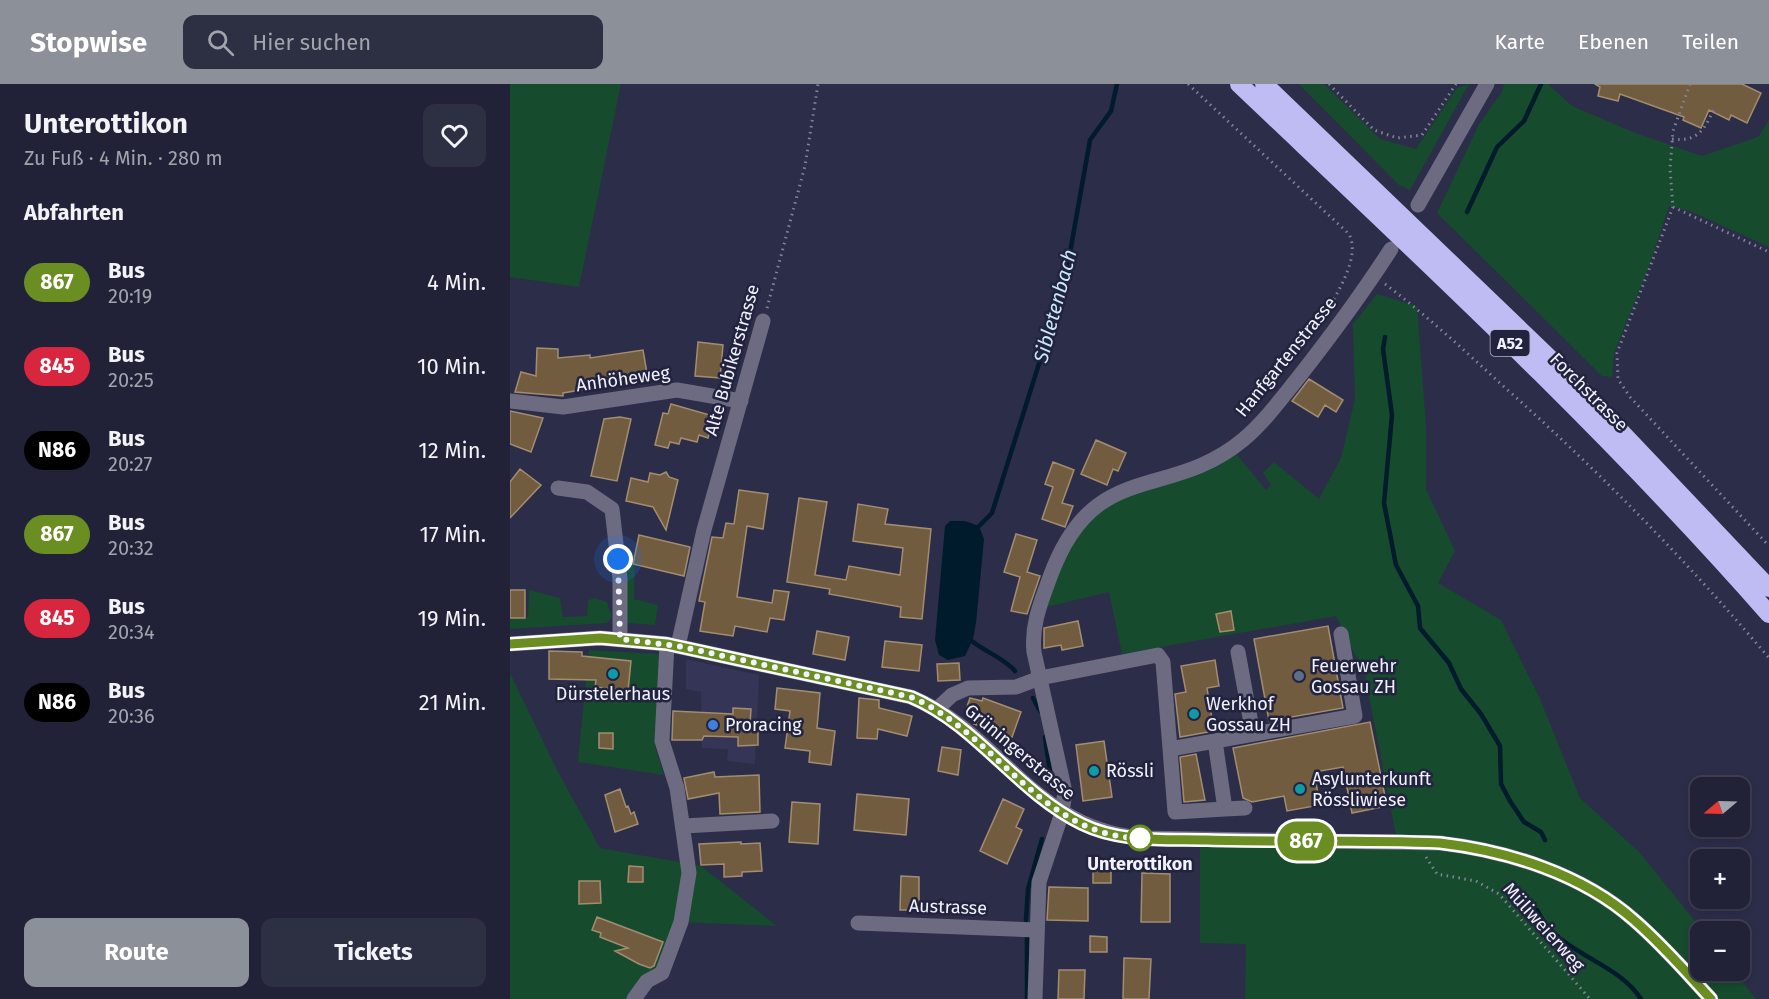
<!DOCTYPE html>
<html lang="de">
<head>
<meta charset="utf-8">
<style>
  body { margin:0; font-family:"Fira Sans",sans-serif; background:#2d2f42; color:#f1f3f6; height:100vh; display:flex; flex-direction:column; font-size:22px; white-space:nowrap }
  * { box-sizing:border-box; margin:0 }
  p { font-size:20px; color:#a2a4ad }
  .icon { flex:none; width:33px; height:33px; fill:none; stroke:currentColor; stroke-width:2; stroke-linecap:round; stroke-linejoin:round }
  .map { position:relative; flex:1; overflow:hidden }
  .drawer { display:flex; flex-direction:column; background:#212237; width:510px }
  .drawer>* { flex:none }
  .badge { padding:0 12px; border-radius:20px; font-size:21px; line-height:39px }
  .needle { width:39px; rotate:251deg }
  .buttons { position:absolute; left:1180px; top:693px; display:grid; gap:12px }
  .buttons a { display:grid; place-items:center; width:60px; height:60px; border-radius:12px; background:#212237; box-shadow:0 3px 9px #0003,0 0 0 2px #3e3f52; font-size:30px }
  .you { position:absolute; width:30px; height:30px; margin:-15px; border:4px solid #fff; border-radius:50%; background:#1a73e8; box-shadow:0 0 0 9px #1a73e833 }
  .map>.badge { position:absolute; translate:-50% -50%; box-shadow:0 0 0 3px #fff }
  h2 { padding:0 24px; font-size:22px; line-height:54px }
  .round { display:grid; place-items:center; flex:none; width:63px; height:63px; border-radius:12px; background:#2d2f42 }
  .summary { display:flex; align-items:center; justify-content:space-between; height:102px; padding:0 24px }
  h1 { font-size:28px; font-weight:700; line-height:45px }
  .button { display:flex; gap:12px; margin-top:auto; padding:12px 24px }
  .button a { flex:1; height:69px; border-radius:12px; background:#8c9099; color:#fff; font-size:24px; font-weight:700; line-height:69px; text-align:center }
  .button a+a { background:#2d2f42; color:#f1f3f6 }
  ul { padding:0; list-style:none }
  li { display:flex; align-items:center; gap:18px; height:84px; padding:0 24px }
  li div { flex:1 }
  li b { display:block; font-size:22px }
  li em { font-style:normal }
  li .badge { min-width:66px; font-weight:700; text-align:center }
  header { display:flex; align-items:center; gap:36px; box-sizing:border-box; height:84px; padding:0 30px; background:#8c9099; color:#fff }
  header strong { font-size:28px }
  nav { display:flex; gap:33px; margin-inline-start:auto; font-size:21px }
  .search { width:420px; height:54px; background:#2d2f42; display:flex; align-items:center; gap:15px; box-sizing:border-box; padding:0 21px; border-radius:12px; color:#a2a4ad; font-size:22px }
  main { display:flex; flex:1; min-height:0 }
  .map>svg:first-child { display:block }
</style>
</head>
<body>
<header>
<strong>Stopwise</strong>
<div class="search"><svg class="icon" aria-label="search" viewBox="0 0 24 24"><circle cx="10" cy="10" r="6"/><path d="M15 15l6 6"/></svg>Hier suchen</div>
<nav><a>Karte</a><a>Ebenen</a><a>Teilen</a></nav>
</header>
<main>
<section class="drawer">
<div class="summary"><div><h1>Unterottikon</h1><p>Zu Fuß · 4 Min. · 280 m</p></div><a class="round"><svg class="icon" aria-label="heart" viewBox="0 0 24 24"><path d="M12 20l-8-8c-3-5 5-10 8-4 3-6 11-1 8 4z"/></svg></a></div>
<h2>Abfahrten</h2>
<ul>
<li><span class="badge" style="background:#6b8e23;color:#fff">867</span><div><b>Bus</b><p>20:19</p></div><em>4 Min.</em></li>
<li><span class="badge" style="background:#d7263d;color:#fff">845</span><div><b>Bus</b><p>20:25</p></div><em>10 Min.</em></li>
<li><span class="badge" style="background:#000;color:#fff">N86</span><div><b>Bus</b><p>20:27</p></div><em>12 Min.</em></li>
<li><span class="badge" style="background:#6b8e23;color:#fff">867</span><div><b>Bus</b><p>20:32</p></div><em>17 Min.</em></li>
<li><span class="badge" style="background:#d7263d;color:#fff">845</span><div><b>Bus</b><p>20:34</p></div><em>19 Min.</em></li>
<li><span class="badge" style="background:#000;color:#fff">N86</span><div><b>Bus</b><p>20:36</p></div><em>21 Min.</em></li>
</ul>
<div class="button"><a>Route</a><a>Tickets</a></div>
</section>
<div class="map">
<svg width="1259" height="915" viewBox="0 0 1259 915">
  <rect width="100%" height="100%" fill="#2c2d49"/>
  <path fill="#343557" d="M176,575L249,591L245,680L217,677L218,665L192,664L191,608L176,605Z"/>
  <path fill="#164b2e" d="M0,0H111L69,203L0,193Z
    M789,0H814L870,55L906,65L947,4L959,0L900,106L889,101Z
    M994,0H1038L1062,22L1123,48L1192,72L1248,53L1259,36V163L1180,127L1159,122L1139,182L1104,269L1102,293L1092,292L927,129L969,40L992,8Z
    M867,210L907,222L916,342V405L945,467L928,499L991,536L1030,615L1070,714L1129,768L1193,847L1191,886L1224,887L1246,915H735L736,860L690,859V756L887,757L855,591L826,532L612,570L599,508L528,525L582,425L722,365L756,406L761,401L753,389L764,378L809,415L831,374L845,315L843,240Z
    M113,465L125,470L124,515L148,521L145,541L116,539Z
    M19,506L50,514L53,533L77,532L78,516L85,514L97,518L102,533L97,539L0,545V534L18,533Z
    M79,566L149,570L145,662L154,691L68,678Z
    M0,589L47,686L90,764L191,782L267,842L172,838L152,889L124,915H0Z"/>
  <path fill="#001b2b" d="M440,437H455L469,442L474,455L466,539L463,555L455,572L438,576L429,571L425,556L435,442Z"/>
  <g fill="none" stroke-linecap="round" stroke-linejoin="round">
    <path stroke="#001b2b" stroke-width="4.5" d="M957,128L987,63L1014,37L1031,0
      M875,253L873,265L882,331L874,419L886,481L908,522L910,544L939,579L951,605L971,630L990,662L991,700L1000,717L1014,738L1031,748L1035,756
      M469,442L482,429L555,197L580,56L601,27L607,0
      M462,557C475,568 494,574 505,587
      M523,614L530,627
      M535,653L542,704
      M1027,826C1047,870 1106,876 1131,915
      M516,836L518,805L532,755
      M517,915V854"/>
  </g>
  <path fill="#715c40" stroke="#a38d70" stroke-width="1.5" d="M1085,0H1232L1251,9L1237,39L1221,31L1219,36L1199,26L1191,44L1173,36L1174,33L1110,10L1108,17L1088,12L1090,3Z
    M188,258L213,261L210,294L185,292Z
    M27,264L48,265V274L80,271V274L133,266L138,295L53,309V312L5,308L11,288L26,292Z
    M799,295L833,316L826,328L815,321L808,333L782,317Z
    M161,320L203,332L198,354L189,351L187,358L171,354L169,360L160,358L158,364L145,361L153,329L158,330Z
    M0,327L33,334L21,368L0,360Z
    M110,333L121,335L107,397L81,392L94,335Z
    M586,356L616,369L608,387L603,385L597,401L571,390Z
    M543,378L564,386L552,419L563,422L555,443L532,435L543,403L535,400Z
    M10,385L31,401L0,434V398Z
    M156,388L159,393L168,396L156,446L143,423L116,417L121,394L138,398L140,389L150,391Z
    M229,406L258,410L253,445L237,442L227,513L262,519L264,506L279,508L274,536L260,534L257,548L225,542L223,552L190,547L195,518L189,517L202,453L213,454L216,439L224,440Z
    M289,414L317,418L305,491L336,496L339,482L390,491L393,464L343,457L348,420L378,425L375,440L421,445L412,535L390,533L391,523L319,510L320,505L277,498Z
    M506,450L527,456L517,488L530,492L517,530L501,527L510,493L494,488Z
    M129,451L180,463L174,492L123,480Z
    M0,506H15V534H0Z
    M721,527L724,546L710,548L706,530Z
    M568,537L573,562L552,566L551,561L534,564V544Z
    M818,542L833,624L759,637L744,555Z
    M307,547L339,553L335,576L303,570Z
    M375,557L412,561L409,587L372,583Z
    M39,567L72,568V572L121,577L118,607L85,603L86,596L39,595Z
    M705,576L709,602L697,604L704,647L670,653L665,610L676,608L671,582Z
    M449,579L450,596L428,597L427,580Z
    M267,604L310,609L307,644L325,647L321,681L299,678L300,667L275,664L280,627L265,625Z
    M349,614L369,616V624L402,632L397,652L368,645L367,655L347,654Z
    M460,614L472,617L473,614L511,628L502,653L464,640L465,637L455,628Z
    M223,624L241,625L240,640H248V661L228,662V653L194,652L192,656H162L163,627L223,630Z
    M860,638L877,722L842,729L833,683L804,688L810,721L777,727L774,712L742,718L733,714L723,664Z
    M89,649H103V665L89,664Z
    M594,657L602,713L573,717L566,661Z
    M432,663L451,666L448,691L428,687Z
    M686,670L695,716L674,718L670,673Z
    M204,688L205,693L249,691L250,728L210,730L209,709L178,715L174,694Z
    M110,705L116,723L118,722L121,730L124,728L128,740L105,748L95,711Z
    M347,710L399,715L396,751L344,746Z
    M493,715L514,725L506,743L512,746L497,780L470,767Z
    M282,718L310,720L308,760L279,758Z
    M231,758V760L250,759L252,787L232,788V792L214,793V780L191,781L189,760Z
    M583,776L601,777V799H583Z
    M119,782L133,783V798H118Z
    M632,789L660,790V838H631Z
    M391,792L409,793V826H390Z
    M69,797H90L91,819L69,820Z
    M539,803L578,804V837L537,836Z
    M87,833L153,858L144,882L140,884L129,880L105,867L118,864L90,853L91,849L82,846Z
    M580,852L597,853V868H580Z
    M614,874L641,875L639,915H613Z
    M549,886H575L574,915H548Z"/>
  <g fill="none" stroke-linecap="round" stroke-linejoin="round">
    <path stroke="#838499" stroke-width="3" stroke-dasharray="1.5 4.5" stroke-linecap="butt" d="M678,0L839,150C851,174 827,207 817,229
      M819,0L864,46L887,54L912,51L946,0
      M1180,0L1163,47L1160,85L1163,123L1107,269L1108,295L1120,313L1259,462
      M1162,55C1188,58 1194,46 1204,25
      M1163,123L1259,168
      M875,200C916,231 954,266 992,301C1088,386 1176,476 1259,574
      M257,224L295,82L308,0
      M916,773L927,790L966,797L989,810L1080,915"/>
    <path stroke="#6c6b82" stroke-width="15" d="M908,121L977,0
      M0,317L53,323L167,306L231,317
      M48,404L77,408L102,425L110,495V555
      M0,560L90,554L157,560L401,613C491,650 521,743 630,754L930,759C998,767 1072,790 1124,836C1152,860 1176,888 1201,915
      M168,562L194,446L253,237
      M728,568L743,650
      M427,625L442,611L458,604L506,603L530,594L648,571L653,578L660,665L845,632L831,550
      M660,665L665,728L715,725L705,657
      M715,725L735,724
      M174,742L262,737
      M348,839L527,846
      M124,915L137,897L152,889L171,838L179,789L167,704L152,657L157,560
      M525,915L529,798L552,729L555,708L524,568C521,541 531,518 540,493C584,372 658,419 734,355C755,337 771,315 788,294C821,252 852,210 881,165"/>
    <path stroke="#bfbbf3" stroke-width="18" d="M729,0C910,172 1094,342 1259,530
      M754,0L1056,290L1259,504"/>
  </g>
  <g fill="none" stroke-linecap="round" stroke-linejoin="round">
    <g stroke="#fff" stroke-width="14">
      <path id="line" d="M0,560L90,554L157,560L401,613C467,641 507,708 572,740C610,759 656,755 697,756C775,758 852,756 930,759C998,767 1072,790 1124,836C1152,860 1176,888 1201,915"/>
    </g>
    <use href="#line" stroke="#6b8e23" stroke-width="9"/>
    <path stroke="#f1f2fd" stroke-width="6" stroke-dasharray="0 10.8" d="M108,475L110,555L168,562L401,613C484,648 532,753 630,754"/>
  </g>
  <g fill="#0f9aa8" stroke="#22233e" stroke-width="2">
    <circle cx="103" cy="590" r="6"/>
    <circle cx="684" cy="630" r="6"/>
    <circle cx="584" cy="687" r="6"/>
    <circle cx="790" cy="705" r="6"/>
  </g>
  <circle fill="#5c6f8a" stroke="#22233e" stroke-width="2" cx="789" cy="592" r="6"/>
  <circle fill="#3f7fe0" stroke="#22233e" stroke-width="2" cx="203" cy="641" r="6"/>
  <circle fill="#fff" stroke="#6b8e23" stroke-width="3" cx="630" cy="754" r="12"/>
  <g text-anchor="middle" stroke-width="5" stroke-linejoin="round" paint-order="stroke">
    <rect fill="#22233e" stroke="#b3b4c4" stroke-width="1.5" x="980.5" y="246" width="39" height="26" rx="4.5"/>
    <g font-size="16" font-weight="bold" fill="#f1f2fd">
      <text x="1000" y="265">A52</text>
    </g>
    <g font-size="18" fill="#f1f2fd" stroke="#22233e">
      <text transform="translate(776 273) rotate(-51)" y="6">Hanfgartenstrasse</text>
      <text transform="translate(222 276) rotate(-74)" y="6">Alte Bubikerstrasse</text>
      <text transform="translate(113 295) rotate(-8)" y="6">Anhöheweg</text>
      <text transform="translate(1079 308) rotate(45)" y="6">Forchstrasse</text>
      <text transform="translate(510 668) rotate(40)" y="6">Grüningerstrasse</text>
      <text transform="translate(438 823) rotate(2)" y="6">Austrasse</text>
      <text transform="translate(1034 843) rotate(48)" y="6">Müliweierweg</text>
    </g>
    <g font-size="18" fill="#f1f2fd" stroke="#22233e" text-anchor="start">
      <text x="801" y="588">Feuerwehr<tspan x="801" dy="21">Gossau ZH</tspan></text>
      <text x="103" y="616" text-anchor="middle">Dürstelerhaus</text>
      <text x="696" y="626">Werkhof<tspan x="696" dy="21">Gossau ZH</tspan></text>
      <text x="215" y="647">Proracing</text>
      <text x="596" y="693">Rössli</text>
      <text x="802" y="701">Asylunterkunft<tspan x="802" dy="21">Rössliwiese</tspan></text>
    </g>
    <g font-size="18" font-weight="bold" fill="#f1f2fd" stroke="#22233e">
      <text x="630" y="786">Unterottikon</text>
    </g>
    <g font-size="20" font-style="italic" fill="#c8e8fc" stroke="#22233e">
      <text transform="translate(545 222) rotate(-75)" y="7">Sibletenbach</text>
    </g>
  </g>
</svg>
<div class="buttons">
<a><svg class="needle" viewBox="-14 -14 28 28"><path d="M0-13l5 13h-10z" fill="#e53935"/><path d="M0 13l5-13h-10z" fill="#a2a4ad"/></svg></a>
<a>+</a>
<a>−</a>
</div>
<div class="you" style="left:108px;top:475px"></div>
<b class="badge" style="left:796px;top:757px;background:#6b8e23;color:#fff">867</b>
</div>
</main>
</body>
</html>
